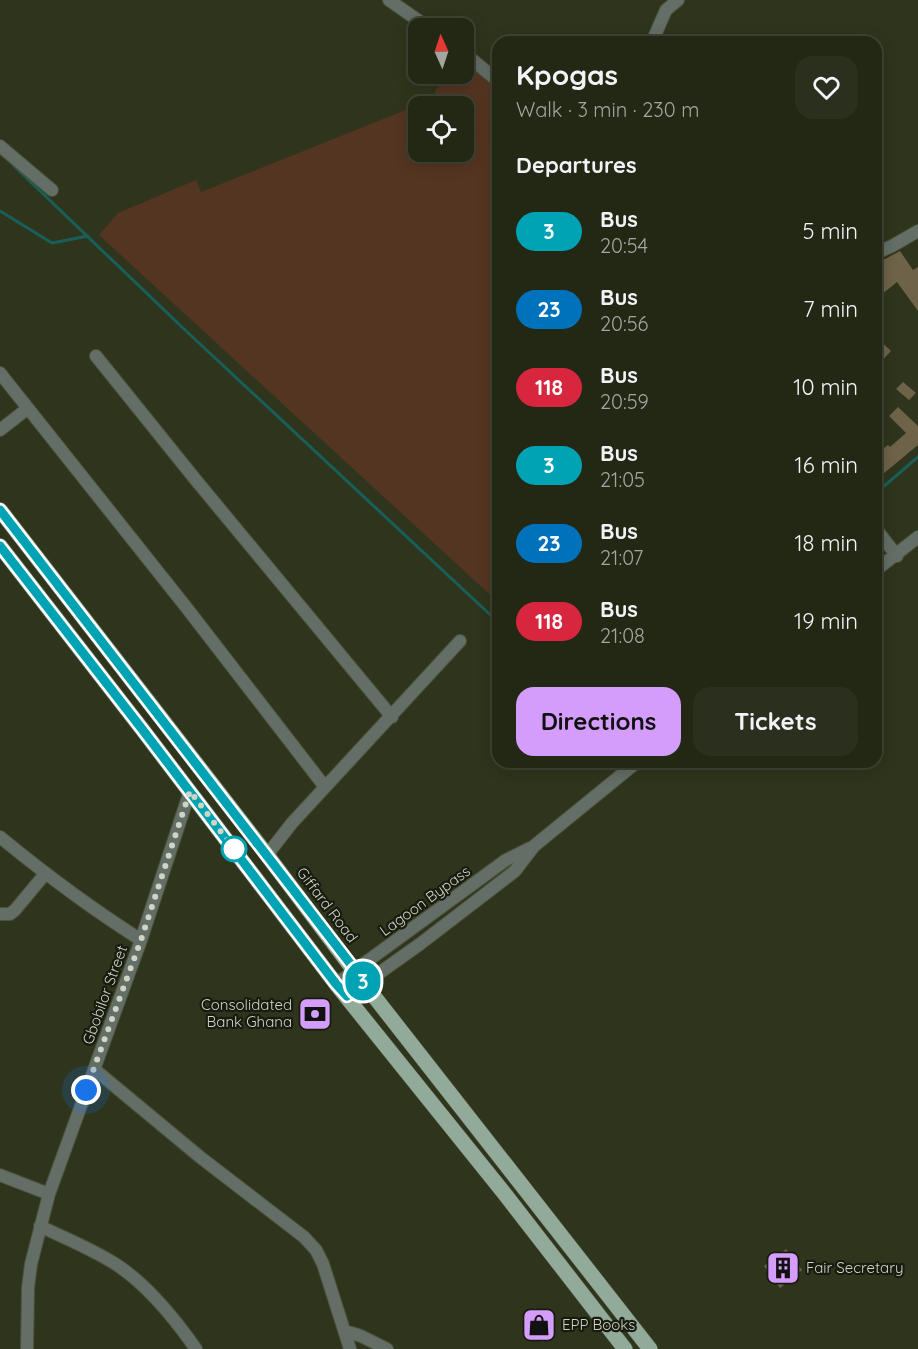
<!DOCTYPE html>
<html lang="en">
<head>
<meta charset="utf-8">
<style>
  body { margin:0; font-family:Quicksand,sans-serif; background:#2b301e; color:#f1f3f6; height:100vh; display:flex; flex-direction:column; font-size:22px; white-space:nowrap }
  * { box-sizing:border-box; margin:0 }
  p { font-size:20px; color:#a3a6a0 }
  .icon { flex:none; width:33px; height:33px; fill:none; stroke:currentColor; stroke-width:2; stroke-linecap:round; stroke-linejoin:round }
  .map { position:relative; flex:1; overflow:hidden }
  .drawer { position:absolute; left:492px; top:36px; width:390px; height:732px; display:flex; flex-direction:column; background:#232815; border-radius:18px; box-shadow:0 3px 15px #0003,0 0 0 2px #404434 }
  .drawer>* { flex:none }
  .badge { padding:0 12px; border-radius:20px; font-size:21px; line-height:39px }
  .needle { width:39px; rotate:357deg }
  .fabs { position:absolute; left:408px; top:18px; display:grid; gap:12px }
  .fabs a { display:grid; place-items:center; width:66px; height:66px; border-radius:12px; background:#232815; box-shadow:0 3px 15px #0003,0 0 0 2px #404434; font-size:30px }
  .you { position:absolute; width:30px; height:30px; margin:-15px; border:4px solid #fff; border-radius:50%; background:#1a73e8; box-shadow:0 0 0 9px #1a73e833 }
  .map>.badge { position:absolute; translate:-50% -50%; box-shadow:0 0 0 3px #fff }
  h2 { padding:0 24px; font-size:22px; line-height:54px }
  .round { display:grid; place-items:center; flex:none; width:63px; height:63px; border-radius:18px; background:#2b301e }
  .summary { display:flex; align-items:center; justify-content:space-between; height:102px; padding:0 24px }
  h1 { font-size:28px; font-weight:700; line-height:45px }
  .primary-button { display:flex; gap:12px; margin-top:auto; padding:12px 24px }
  .primary-button a { flex:1; height:69px; border-radius:18px; background:#d49cfb; color:#111; font-size:24px; font-weight:700; line-height:69px; text-align:center }
  .primary-button a+a { background:#2b301e; color:#f1f3f6 }
  ul { padding:0; list-style:none }
  li { display:flex; align-items:center; gap:18px; height:78px; padding:0 24px }
  li div { flex:1 }
  li b { display:block; font-size:22px }
  li em { font-style:normal }
  li .badge { min-width:66px; font-weight:700; text-align:center }
  .map>svg:first-child { display:block }
</style>
</head>
<body>
<div class="map">
<svg width="918" height="1349" viewBox="0 0 918 1349">
  <rect width="100%" height="100%" fill="#2f351c"/>
  <path fill="#543521" fill-rule="evenodd" d="M468,58L498,91V602L99,235L118,213L196,180L201,192L433,99L436,89L452,74H464V63ZM418,106H464V152H418Z"/>
  <g fill="none" stroke-linecap="round" stroke-linejoin="round">
    <path stroke="#185f5a" stroke-width="3" d="M12,164L184,329L498,622
      M0,211L52,243L88,236
      M876,493L918,457"/>
  </g>
  <path fill="#6e6248" d="M900,251L913,270L918,267V311L897,282L876,299V264Z
    M876,337L891,351L876,367Z
    M903,382L916,393L909,400L896,389Z
    M898,407L918,426V445L883,474L876,467V458L882,453L880,451L888,445L890,447L906,433L889,416Z
    M786,1249L802,1270L780,1288L764,1266Z
    M535,1308L555,1330L543,1342L522,1319Z"/>
  <g fill="none" stroke-linecap="round" stroke-linejoin="round">
    <g stroke="#4c523a" stroke-width="14">
      <path id="minor" d="M389,0L429,28
        M652,42L666,10L678,0
        M464,53L498,81
        M0,146L52,190
        M876,253L892,246L918,231
        M96,356L195,479L392,717
        M0,373L186,607L325,787
        M0,430L27,409
        M876,529L897,556
        M0,837C45,874 92,909 141,940
        M267,855L292,823L460,641
        M0,914H10L15,910L45,874
        M94,1069L200,1157L304,1237L316,1250L323,1264L350,1349
        M0,1175L49,1194
        M40,1226C66,1239 95,1250 120,1267C150,1288 175,1319 196,1349
        M345,1331L361,1336L387,1349
        M27,1349L28,1288L31,1264L49,1194L141,940L190,791"/>
    </g>
    <g stroke="#4c523a" stroke-width="14">
      <path id="tertiary" d="M876,570L918,537
        M336,984L506,860L530,848
        M347,996L420,944L515,871L534,846L637,762"/>
    </g>
    <g stroke="#4c523a" stroke-width="16">
      <path id="primary" d="M0,510L267,855L355,972L650,1349
        M0,546L142,729L336,984L504,1193L625,1349"/>
    </g>
    <use href="#minor" stroke="#636e66" stroke-width="12"/>
    <use href="#tertiary" stroke="#636e66" stroke-width="12"/>
    <use href="#primary" stroke="#92aa99" stroke-width="15"/>
  </g>
  <g fill="none" stroke-linecap="round" stroke-linejoin="round">
    <g stroke="#fff" stroke-width="14">
      <path id="line" d="M0,510L366,984L347,996L336,984L142,729L0,546"/>
    </g>
    <use href="#line" stroke="#00a3b4" stroke-width="9"/>
    <path stroke="#d0d4c5" stroke-width="6" stroke-dasharray="0 10.8" d="M86,1090L141,940L190,791L234,849"/>
  </g>
  <defs>
    <g id="bank-square" transform="scale(1.725)"><rect x="-9" y="-9" width="18" height="18" rx="4" fill="#d49cfb" stroke="#181b10"/><path d="M-6-4H6V4H-6ZM0-2.3a2.3 2.3 0 1 0 0 4.6a2.3 2.3 0 1 0 0-4.6Z" fill="#111"/></g>
    <g id="building-square" transform="scale(1.725)"><rect x="-9" y="-9" width="18" height="18" rx="4" fill="#d49cfb" stroke="#181b10"/><path d="M-4-6H4V6H1V3H-1V6H-4ZM-2.5-4.3h1.7v1.8h-1.7ZM.8-4.3h1.7v1.8H.8ZM-2.5-1h1.7V.8h-1.7ZM.8-1h1.7V.8H.8Z" fill="#111"/></g>
    <g id="shop-square" transform="scale(1.725)"><rect x="-9" y="-9" width="18" height="18" rx="4" fill="#d49cfb" stroke="#181b10"/><path d="M-5-2.5h2.3a2.7 3.5 0 0 1 5.4 0H5L5.5 6h-11ZM-1.5-2.5h3a1.5 2.3 0 0 0-3 0Z" fill="#111"/></g>
  </defs>
  <g fill-rule="evenodd">
    <use href="#bank-square" x="315" y="1014"/>
    <use href="#building-square" x="783" y="1268"/>
    <use href="#shop-square" x="539" y="1325"/>
  </g>
  <circle fill="#fff" stroke="#00a3b4" stroke-width="3" cx="234" cy="849" r="12"/>
  <g text-anchor="middle" stroke-width="4.5" stroke-linejoin="round" paint-order="stroke">
    <g font-size="15" fill="#d0d4c5" stroke="#181b10">
      <text transform="translate(425 901) rotate(-36)" y="5">Lagoon Bypass</text>
      <text transform="translate(327 905) rotate(53)" y="5">Giffard Road</text>
      <text transform="translate(105 995) rotate(-70)" y="5">Gbobilor Street</text>
    </g>
    <g font-size="15" fill="#d0d4c5" stroke="#181b10" text-anchor="start">
      <text x="292" y="1010" text-anchor="end">Consolidated<tspan x="292" dy="17">Bank Ghana</tspan></text>
      <text x="806" y="1273">Fair Secretary</text>
      <text x="562" y="1330">EPP Books</text>
    </g>
  </g>
</svg>
<div class="fabs">
<a><svg class="needle" viewBox="-14 -14 28 28"><path d="M0-13l5 13h-10z" fill="#e53935"/><path d="M0 13l5-13h-10z" fill="#a3a6a0"/></svg></a>
<a><svg class="icon" aria-label="locate" viewBox="0 0 24 24"><circle cx="12" cy="12" r="6"/><path d="M12 2v4M12 18v4M2 12h4M18 12h4"/></svg></a>
</div>
<div class="you" style="left:86px;top:1090px"></div>
<b class="badge" style="left:363px;top:981px;background:#00a3b4;color:#fff">3</b>
<section class="drawer">
<div class="summary"><div><h1>Kpogas</h1><p>Walk · 3 min · 230 m</p></div><a class="round"><svg class="icon" aria-label="heart" viewBox="0 0 24 24"><path d="M12 20l-8-8c-3-5 5-10 8-4 3-6 11-1 8 4z"/></svg></a></div>
<h2>Departures</h2>
<ul>
<li><span class="badge" style="background:#00a3b4;color:#fff">3</span><div><b>Bus</b><p>20:54</p></div><em>5 min</em></li>
<li><span class="badge" style="background:#0072bc;color:#fff">23</span><div><b>Bus</b><p>20:56</p></div><em>7 min</em></li>
<li><span class="badge" style="background:#d7263d;color:#fff">118</span><div><b>Bus</b><p>20:59</p></div><em>10 min</em></li>
<li><span class="badge" style="background:#00a3b4;color:#fff">3</span><div><b>Bus</b><p>21:05</p></div><em>16 min</em></li>
<li><span class="badge" style="background:#0072bc;color:#fff">23</span><div><b>Bus</b><p>21:07</p></div><em>18 min</em></li>
<li><span class="badge" style="background:#d7263d;color:#fff">118</span><div><b>Bus</b><p>21:08</p></div><em>19 min</em></li>
</ul>
<div class="primary-button"><a>Directions</a><a>Tickets</a></div>
</section>
</div>
</body>
</html>
